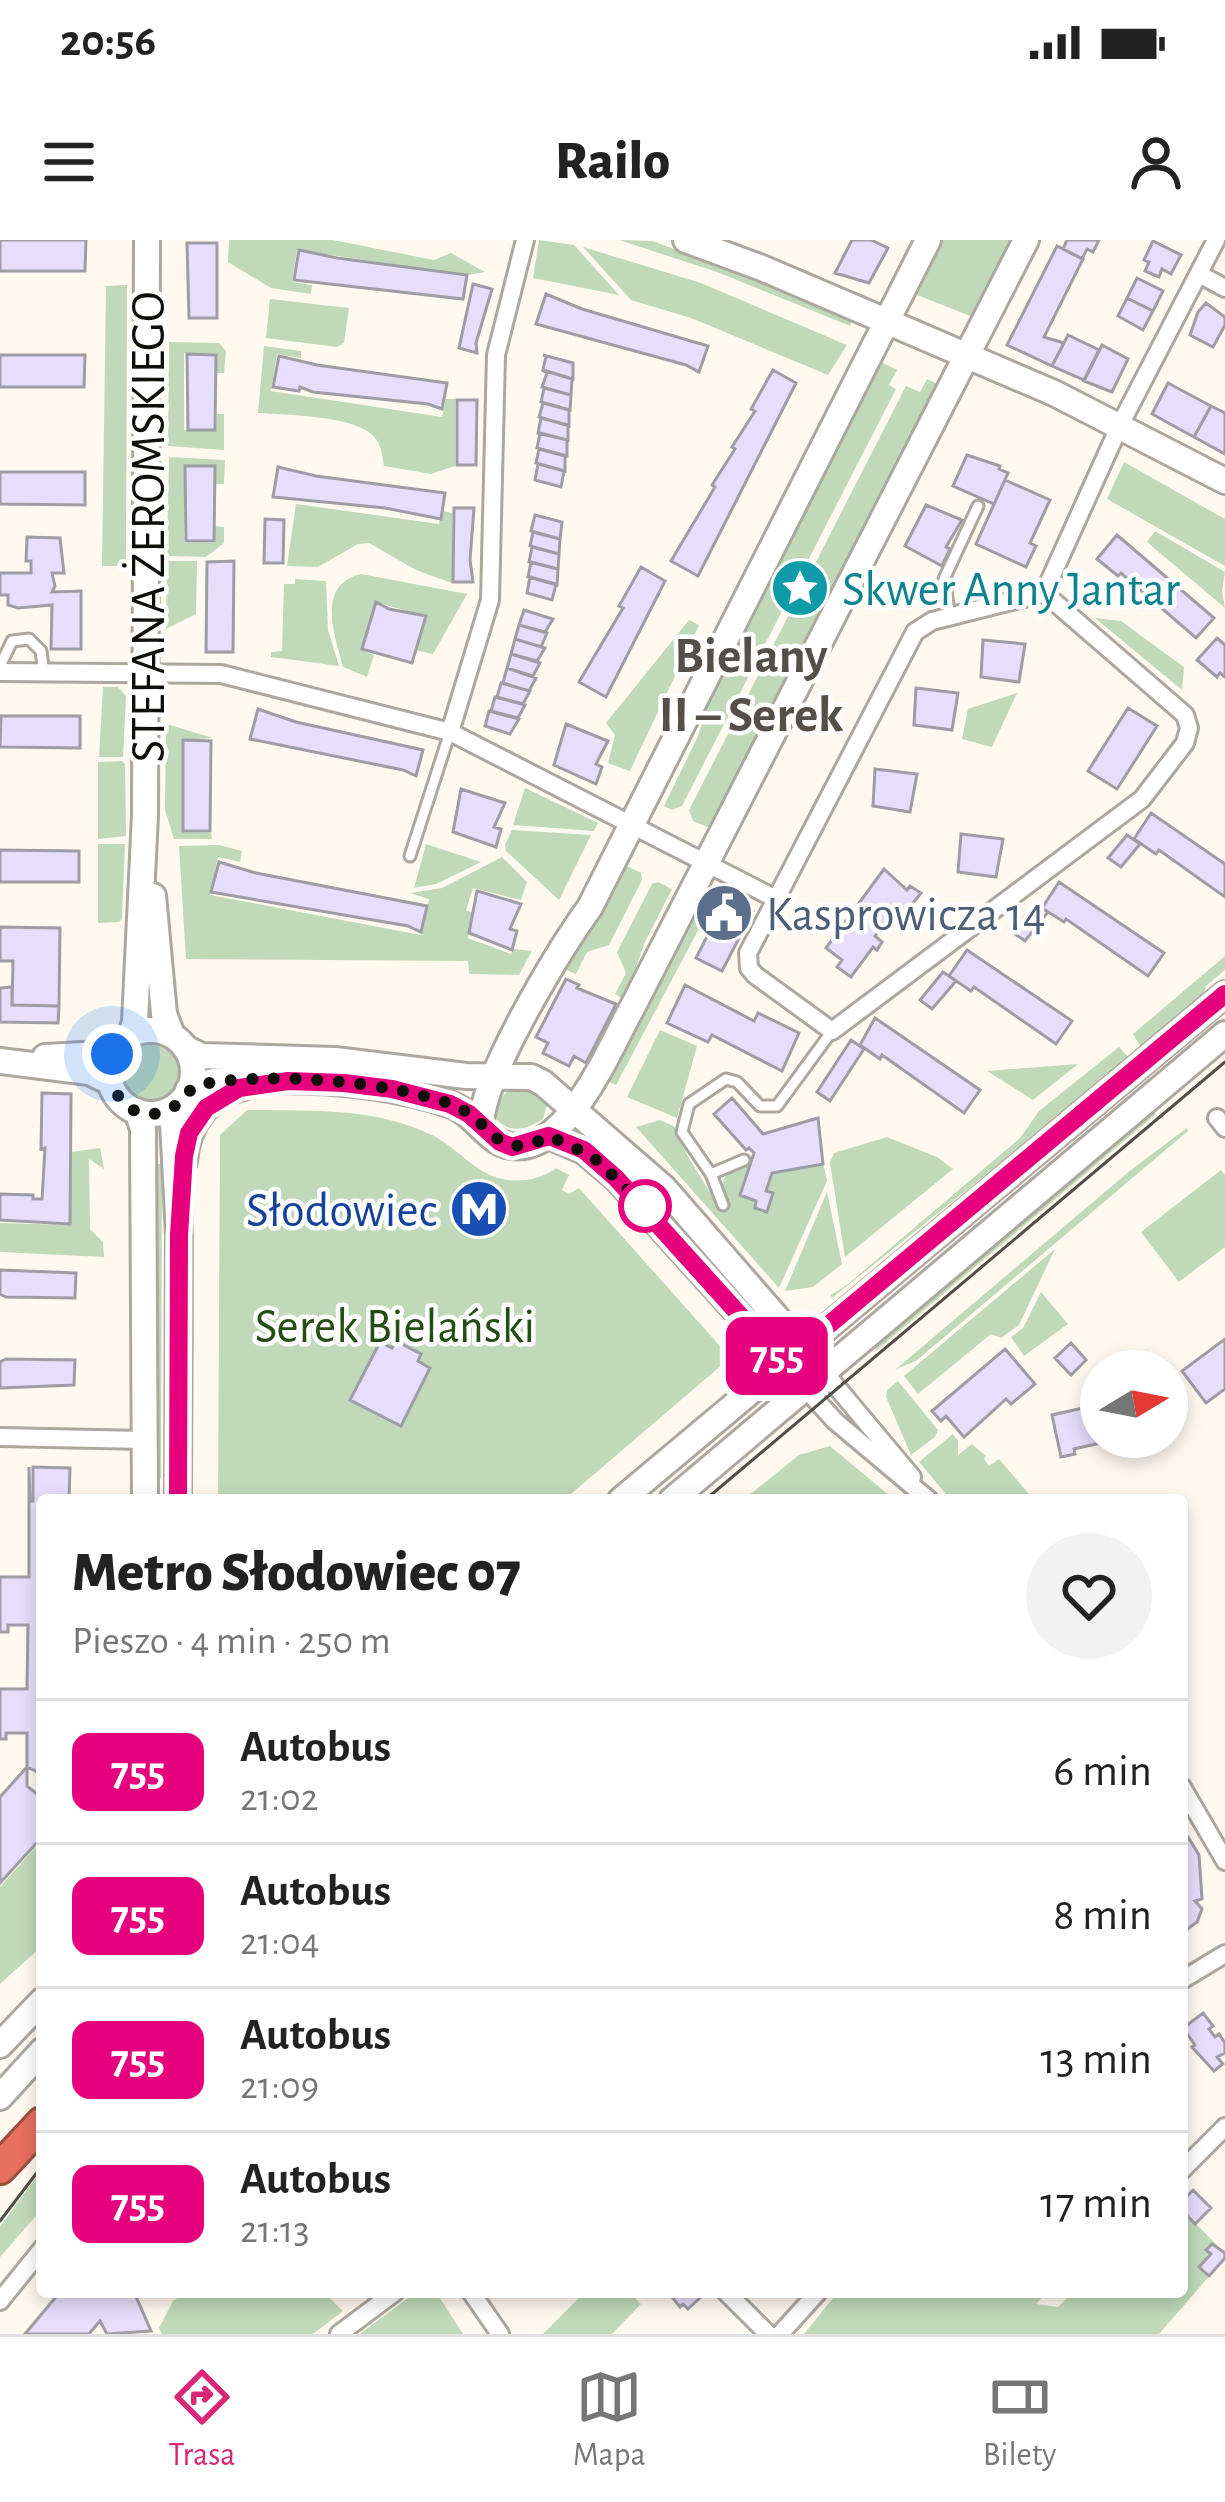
<!DOCTYPE html>
<html lang="pl">
<head>
<meta charset="utf-8">
<style>
  body { margin:0; font-family:"Alegreya Sans",sans-serif; background:#f2f2f2; color:#222; height:100vh; display:flex; flex-direction:column; font-size:45px; white-space:nowrap }
  * { box-sizing:border-box; margin:0 }
  p { font-size:39px; color:#767676 }
  .icon { flex:none; width:66px; height:66px; fill:none; stroke:currentColor; stroke-width:2; stroke-linecap:round; stroke-linejoin:round }
  .map { position:relative; flex:1; overflow:hidden }
  .drawer { position:absolute; left:36px; top:1254px; width:1152px; height:804px; display:flex; flex-direction:column; background:#fff; border-radius:12px; box-shadow:0 6px 18px #0003 }
  .drawer>* { flex:none }
  .badge { padding:0 24px; border-radius:18px; font-size:42px; line-height:78px }
  .needle { width:78px; rotate:80deg }
  .tools { position:absolute; left:1080px; top:1110px; display:grid; gap:24px }
  .tools a { display:grid; place-items:center; width:108px; height:108px; border-radius:50%; background:#fff; box-shadow:0 6px 18px #0003; font-size:60px }
  .you { position:absolute; width:60px; height:60px; margin:-30px; border:9px solid #fff; border-radius:50%; background:#1a73e8; box-shadow:0 0 0 18px #1a73e833 }
  .map>.badge { position:absolute; translate:-50% -50%; box-shadow:0 0 0 6px #fff }
  .round { display:grid; place-items:center; flex:none; width:126px; height:126px; border-radius:63px; background:#f2f2f2 }
  .head { display:flex; align-items:center; justify-content:space-between; height:204px; padding:0 36px }
  h1 { font-size:57px; font-weight:800; line-height:90px }
  ul { padding:0; list-style:none }
  li { display:flex; align-items:center; gap:36px; height:144px; padding:0 36px; border-top:3px solid #e0e0e0 }
  li div { flex:1 }
  li b { display:block; font-size:45px }
  li em { font-style:normal }
  li .badge { min-width:132px; font-weight:700; text-align:center }
  .status { display:flex; justify-content:space-between; align-items:center; height:84px; padding:0 60px; background:#fff; direction:ltr }
  .status svg { height:33px; fill:currentColor }
  header { display:flex; justify-content:space-between; align-items:center; height:156px; padding:0 36px; background:#fff; font-size:54px; font-weight:800 }
  .menu { display:flex; justify-content:space-around; align-items:center; height:168px; border-top:3px solid #e0e0e0; background:#fff; font-size:33px; color:#767676 }
  .menu a { display:grid; justify-items:center; gap:6px }
  .menu .current { color:#db2777 }
  .map>svg:first-child { display:block }
</style>
</head>
<body>
<div class="status"><b>20:56</b><svg viewBox="0 0 49 12"><path d="M0 12V9h3v3zM5 12V6h3v6zM10 12V3h3v9zM15 12V0h3v12zM26 1h20v11H26zM47 4h2v5h-2z"/></svg></div>
<header><svg class="icon" aria-label="menu" viewBox="0 0 24 24"><path d="M4 6h16M4 12h16M4 18h16"/></svg>Railo<svg class="icon" aria-label="person" viewBox="0 0 24 24"><circle cx="12" cy="8" r="4"/><path d="M4 21q1-7 8-7t8 7"/></svg></header>
<div class="map">
<svg width="1225" height="2094" viewBox="0 0 1225 2094">
  <rect width="100%" height="100%" fill="#fff9f0"/>
  <path fill="#c0d9b8" d="M229,0H333L434,20L451,13L485,32L467,35L297,10L292,42L312,45L311,54L271,48L228,22Z
    M539,0L574,5L619,55L533,38Z
    M619,0L653,1L853,79L850,86L717,32Z
    M939,0H1013L973,77L912,53Z
    M583,7L701,43L847,105L828,135L691,78L631,60Z
    M127,45L126,326H102L106,46Z
    M270,59L349,68L344,103L337,107L266,98Z
    M169,102L219,103L226,111L224,133H217V113H184V190L216,191L217,174H224V210L168,206Z
    M264,106L301,111V118L277,114L271,151L442,177L446,159H455V226L431,234L384,226C382,217 382,207 376,199C359,175 286,175 258,173Z
    M881,122L897,130L889,145L896,149L682,566L672,570L664,566L698,496L713,449Z
    M927,139L938,144L712,589L693,581L689,570L906,146L920,152Z
    M169,217L225,220L224,244H215V225L184,226V303H215V286L224,287V303L206,317L169,316L167,312Z
    M1124,222L1225,279V326L1107,259Z
    M296,264L439,284L442,271L452,273V343L416,330L369,303L358,304L318,327L287,326Z
    M1155,291L1225,332L1222,351L1225,368L1147,302Z
    M167,321H197L196,374L166,389Z
    M361,334L467,354L433,414L415,410L424,376L376,362L362,410L374,415L367,437L343,427C335,396 315,345 361,334Z
    M295,339L326,341L328,390L339,426L271,417V412L282,411L284,344H295Z
    M1095,378L1121,381L1184,427L1182,450Z
    M689,380L699,385L630,531L608,523L615,495L606,483Z
    M103,447H118L126,456L123,517H99Z
    M1017,453L992,507L962,499L968,469Z
    M166,484L213,498L182,500L183,592L211,593L212,599H174L165,570Z
    M122,521L125,524L126,596L98,599V522Z
    M525,548L598,583L594,591L513,585Z
    M512,590L591,595L559,660L506,611L505,605Z
    M98,604H125L122,679L119,682L98,683Z
    M426,604L481,622L436,644L414,648Z
    M219,605L242,611L240,622L218,617L210,655L421,695L429,659L410,653L442,648L502,617L527,642L521,660L473,648L466,670L473,673L468,698L511,714L514,709L532,711L519,735L469,734L468,721L186,719L179,606Z
    M625,625L641,633L642,640L609,705L587,712L576,734L562,728Z
    M658,642L672,649L644,704L625,760L615,754L626,733L617,712L652,644Z
    M698,662L710,668L616,845L606,840Z
    M1225,716V730L1206,746L1204,758L1142,809L1133,794Z
    M660,790L697,806L677,878L627,857Z
    M123 833a28 28 0 1 1 56 0a28 28 0 1 1-56 0Z
    M1119,807L1130,819L832,1058L831,1055L848,1044L1020,898L1039,871Z
    M1078,824L1033,860L987,831Z
    M523,848L541,857L547,865L543,879C528,889 511,894 497,880V862L507,852Z
    M1153,869L1156,874L877,1110L873,1104Z
    M247,870C309,871 374,867 432,895C458,908 474,933 503,939C521,943 542,939 556,928L569,935L562,950L569,954L579,948L720,1106L723,1124L564,1260H218L220,895Z
    M660,880L675,887C683,914 704,940 719,968L728,964L722,946L726,934L750,924L741,955L756,961L755,968L766,972L773,953L766,951L772,933L823,923L827,941L779,1048L636,887Z
    M1187,888L1188,891L916,1121L896,1129L1132,929Z
    M887,897L937,917L953,929L845,1017L830,923L834,913Z
    M100,908L104,929L89,919L90,989L103,1002L104,1017L0,1012V983L70,985L71,912Z
    M157,924H162L161,1238L154,1237Z
    M1221,930L1225,935V1007L1179,1042L1141,992Z
    M827,952L842,1024L813,1047L785,1051Z
    M1055,1009L1019,1085L1001,1098L991,1094L918,1154L904,1136Z
    M1041,1052L1068,1084L1024,1116L1011,1097L1023,1088Z
    M898,1141L938,1190L935,1197L911,1215L886,1157L887,1150Z
    M953,1194L958,1201V1215L972,1204L986,1216L984,1219L989,1226L999,1219L1034,1260H951L919,1222Z
    M830,1206L895,1260H743L799,1215Z
    M42,1600V1706L0,1744V1647Z
    M42,1929V1969L0,2017V1987Z
    M1182,1970L1225,2013V2018L1159,2094H804L838,2052H1047L1036,2064L1058,2067L1073,2052H1182Z
    M186,2052H323L343,2071L313,2094H162L159,2088L173,2061Z
    M416,2052H436L463,2094H360Z
    M585,2052H629L641,2064L612,2094H543Z"/>
  <path fill="#e6defb" stroke="#9e9ca5" stroke-width="3" d="M0,0H86L85,31H0Z
    M852,0H871L888,8L869,43L835,33Z
    M1067,0H1099L1093,12L1087,9L1082,19L1063,9Z
    M1153,1L1181,15L1171,34L1162,29L1159,37L1145,31L1149,22L1144,20Z
    M187,3H217V78H189Z
    M1057,6L1083,19L1044,97L1064,103L1052,126L1007,105Z
    M299,10L337,18L467,35L463,59L294,40Z
    M1137,38L1163,51L1153,71L1127,58Z
    M473,44L492,49L476,103L477,113L459,108Z
    M546,54L582,69L708,106L699,132L686,125L536,84Z
    M1127,58L1153,71L1143,90L1118,76Z
    M1206,63L1225,77V85L1213,107L1190,95L1198,72Z
    M1068,95L1099,110L1084,140L1052,126Z
    M1102,105L1128,119L1112,152L1084,141Z
    M187,114L216,115L215,190H188Z
    M0,115H85L84,147H0Z
    M543,115L573,123V139L543,130L546,116Z
    M279,116L317,125L447,143L442,169L428,164L313,152L300,147L299,151L273,147Z
    M542,130L572,139L571,155L542,147L547,133Z
    M773,130L796,143L698,336L671,321L715,247L712,245L735,209L732,207L755,171L751,169Z
    M1168,143L1211,166L1194,197L1152,174Z
    M544,148L571,155L570,170L541,162Z
    M457,160H477L476,225H457Z
    M543,163L569,170V186L539,177Z
    M1211,166L1225,173V214L1194,197Z
    M541,178L568,185V200L538,193Z
    M540,193L567,200V216L537,208Z
    M539,209L565,216V231L536,223Z
    M967,215L1000,226L999,229L1008,233L994,264L953,246Z
    M538,224L564,231L561,247L535,240Z
    M185,226H215L214,301H186Z
    M278,227L316,236L445,253L441,279L385,268L273,257Z
    M0,232H85V265L0,264Z
    M1005,240L1050,260L1030,303L1036,306L1026,327L976,304Z
    M926,265L962,280L946,307L950,309L942,326L905,306Z
    M454,268H474L470,320L473,342H453Z
    M535,275L562,282L560,299L531,291Z
    M265,279L284,280L283,323H264Z
    M533,292L560,299L559,314L530,306Z
    M1117,295L1214,378L1196,398L1121,333L1118,336L1097,319Z
    M27,297L60,298L64,333H52L55,346L52,352L81,351V409H51L52,365L18,368L8,365V355H0V333H31V321H26Z
    M532,307L559,314L558,329L529,322Z
    M234,321L233,412H206L207,322Z
    M531,322L558,329L557,345L528,337Z
    M641,327L665,341L606,457L579,442L623,368L619,366Z
    M530,337L556,344L552,360L527,353Z
    M376,362L389,369L426,376L412,423L362,409Z
    M524,370L553,379L545,392L519,385Z
    M519,385L547,393L541,407L515,399Z
    M1217,398L1225,405V437L1220,433L1217,437L1197,420Z
    M515,399L545,408L537,421L511,414Z
    M983,400L1025,404L1019,442L981,437Z
    M511,414L540,423L533,436L507,428Z
    M507,428L536,438L529,451L503,443Z
    M501,443L530,451L523,464L497,457Z
    M916,448L958,453L952,490L914,485Z
    M495,457L525,465L518,478L491,471Z
    M1128,468L1157,486L1117,549L1088,531Z
    M258,469L296,482L423,510L416,536L403,530L250,499Z
    M489,471L519,479L510,494L485,486Z
    M1,476H80V508L0,507Z
    M566,484L608,501L596,524L602,527L596,544L554,525Z
    M183,500L211,501L210,591H183Z
    M875,529L917,534L910,572L873,566Z
    M461,549L505,563L494,587L501,589L496,607L453,592Z
    M1151,573L1225,624V657L1159,610L1156,614L1134,599Z
    M961,594L1003,599L996,637L958,632Z
    M1127,595L1140,604L1121,627L1108,618Z
    M0,610L79,611V642H0Z
    M219,622L256,633L427,666L421,692L408,686L211,652Z
    M884,629L907,650L910,646L921,653L905,673L896,667L875,696L882,702L877,710L873,707L851,737L837,727L842,720L826,708Z
    M1059,642L1164,713L1148,736L1066,679L1064,682L1042,668Z
    M477,651L521,664L510,689L517,691L512,710L469,693Z
    M727,657L753,671L722,731L696,718Z
    M1035,664L1048,672L1025,701L1012,692Z
    M0,687L60,688L59,766L12,765L13,721H0Z
    M967,710L1072,781L1056,804L974,747L971,751L949,736Z
    M943,732L956,741L932,769L920,760Z
    M566,739L579,745L577,748L616,764L586,823L574,816L569,826L543,813L548,803L536,797Z
    M685,745L754,781L758,773L799,793L782,831L712,795L708,802L667,783Z
    M12,747V765L59,766L58,783L0,782V748Z
    M875,778L980,850L964,873L882,815L880,819L860,805Z
    M851,800L864,809L830,861L817,852Z
    M42,853L71,854L70,984L0,980V954L33,955V959H42L45,908L41,909Z
    M732,858L763,894L818,878L823,924L772,933L766,951L773,953L767,972L755,968L756,961L740,955L754,913L749,908L746,910L714,874Z
    M0,1030L76,1033L75,1058L6,1057L0,1054Z
    M1225,1099V1149L1206,1163L1182,1131Z
    M396,1101L421,1114L418,1121L430,1128L401,1186L350,1160L380,1102L392,1108Z
    M1071,1103L1086,1120L1071,1135L1055,1118Z
    M1005,1109L1035,1144L1011,1164L1006,1159L964,1197L946,1176L941,1181L932,1171Z
    M6,1119L75,1120L74,1145L0,1148V1122Z
    M1101,1158V1197L1118,1199L1074,1209L1075,1214L1061,1217L1052,1175L1096,1165L1095,1160Z
    M29,1227L30,1261H33V1227L70,1228L69,1260H42V1534L27,1527V1493H6V1499H0V1449H27L28,1385H8V1392H0V1337H29Z
    M27,1527V1546L42,1558V1597L0,1643V1557Z
    M1188,1597L1199,1615L1202,1659L1195,1661L1202,1669L1197,1682L1182,1693V1601Z
    M1203,1773L1213,1786L1209,1789L1215,1797L1219,1794L1225,1803V1813L1217,1817L1223,1824L1214,1831L1192,1807L1195,1805L1183,1788Z
    M1193,1950L1211,1968L1195,1984L1182,1970V1961Z
    M1212,2004L1225,2013V2018L1209,2036L1199,2027L1211,2014L1206,2010Z
    M60,2052H134L151,2091L107,2094L100,2081L89,2094H25Z
    M668,2052H704L705,2053L688,2069L683,2064L680,2067Z"/>
  <g fill="none" stroke-linecap="round" stroke-linejoin="round">
    <g stroke="#aca79f" stroke-width="15">
      <path id="lane" d="M950,377L944,339L978,266
        M0,426L12,401L29,399L41,411L44,434
        M410,616L450,492
        M711,934L744,920
        M723,965L711,934L682,892L689,864L726,839L737,842L760,866H777L832,791"/>
    </g>
    <g stroke="#aca79f" stroke-width="22">
      <path id="street" d="M1199,34L1225,48
        M1044,353L1185,475L1189,488L1185,503L1142,559L832,791L755,735L749,728L748,713L915,392L932,381Z
        M1044,353L1120,185L1216,0
        M0,432L221,434L450,492L776,659
        M450,492L490,360L496,115L525,0
        M1217,878L1225,888
        M824,1132L912,1237
        M804,1147L835,1181L929,1260
        M0,1197L145,1200
        M1182,1547L1225,1621
        M1182,1740L1225,1714
        M1182,1930L1225,1887
        M471,2052L500,2094
        M726,2052L768,2094
        M0,2061L42,2009
        M339,2094L395,2052
        M780,2094L818,2052"/>
    </g>
    <g stroke="#aca79f" stroke-width="30">
      <path id="secondary" d="M686,0L762,28L1054,153L1225,241
        M153,656L164,774L172,795
        M109 832a42 42 0 1 1 84 0a42 42 0 1 1-84 0Z
        M131,794L135,782L145,575L147,0
        M185,808L202,816L335,820L466,836L531,837L543,843L664,948L824,1132
        M45,817L101,814L116,808
        M0,821L89,832L110,842
        M188,850C213,835 251,840 279,840C336,840 397,846 452,865C474,873 488,903 511,906C567,915 610,807 632,768L1026,0
        M137,871L143,889L145,1260
        M481,886C481,837 560,709 590,667L928,0
        M549,896L584,911L616,938L794,1135
        M184,921C187,885 207,855 244,847
        M178,1260L179,995L173,883L181,861
        M621,1260L1225,754
        M672,1260L1225,794
        M0,1805L42,1761
        M0,1857L42,1811"/>
    </g>
    <g stroke="#9b4d41" stroke-width="36">
      <path id="highway" d="M0,1928L42,1883"/>
    </g>
    <use href="#lane" stroke="#fff" stroke-width="9"/>
    <use href="#street" stroke="#fff" stroke-width="16"/>
    <use href="#secondary" stroke="#fff" stroke-width="24"/>
    <use href="#highway" stroke="#e66f5e" stroke-width="30"/>
    <path stroke="#524f4a" stroke-width="3" d="M705,1260L1225,822
      M0,1981L42,1926"/>
  </g>
  <g fill="none" stroke-linecap="round" stroke-linejoin="round">
    <g stroke="#fff" stroke-width="27">
      <path id="line" d="M178,1260L179,995L184,916L189,893L206,868L239,848L288,841L344,843L392,849L450,864L469,874L500,902L512,907L549,896L584,910L616,938L783,1123L1225,754"/>
    </g>
    <use href="#line" stroke="#e6007e" stroke-width="18"/>
    <path stroke="#100e0b" stroke-width="12" stroke-dasharray="0 21.6" d="M112,814C103,847 128,885 166,871C179,866 185,854 195,846C260,830 391,841 453,865C495,882 495,925 549,896L592,916L645,966"/>
  </g>
  <defs>
    <g id="sight-disc" transform="scale(3)"><circle r="9.5" fill="#0f9aa8" stroke="#fff"/><path d="M0-6L1.8-2.2L6-1.7L2.9 1.2L3.7 5.4L0 3.3L-3.7 5.4L-2.9 1.2L-6-1.7L-1.8-2.2Z" fill="#fff"/></g>
    <g id="civic-disc" transform="scale(3)"><circle r="9.5" fill="#5c6f8a" stroke="#fff"/><path d="M-.6-6.5H3V-4.5H.6V-3L4-1V1h2V6H-6V1h2V-1L-.6-3ZM-1.2 2.5V6h2.4V2.5Z" fill="#fff"/></g>
    <g id="metro-disc" transform="scale(3)"><circle r="9.5" fill="#1a4fb4" stroke="#fff"/><path d="M-5.5 5V-5H-3L0 0L3-5H5.5V5H3V-.5L0 4L-3-.5V5Z" fill="#fff"/></g>
  </defs>
  <g fill-rule="evenodd">
    <use href="#sight-disc" x="800" y="348"/>
    <use href="#civic-disc" x="724" y="673"/>
    <use href="#metro-disc" x="479" y="969"/>
  </g>
  <circle fill="#fff" stroke="#e6007e" stroke-width="6" cx="645" cy="966" r="24"/>
  <g text-anchor="middle" stroke-width="9" stroke-linejoin="round" paint-order="stroke">
    <g font-size="48" fill="#100e0b" stroke="#fff">
      <text transform="translate(147 287) rotate(-90)" y="17">STEFANA ŻEROMSKIEGO</text>
    </g>
    <g font-size="48" fill="#0d838f" stroke="#fff" text-anchor="start">
      <text x="842" y="365">Skwer Anny Jantar</text>
    </g>
    <g font-size="48" fill="#4e5e75" stroke="#fff" text-anchor="start">
      <text x="766" y="690">Kasprowicza 14</text>
    </g>
    <g font-size="48" fill="#164399" stroke="#fff" text-anchor="end">
      <text x="437" y="986">Słodowiec</text>
    </g>
    <g font-size="48" fill="#254d16" stroke="#fff">
      <text x="395" y="1102">Serek Bielański</text>
    </g>
    <g font-size="51" font-weight="bold" fill="#544f48" stroke="#fff">
      <text x="751" y="432">Bielany<tspan x="751" dy="59">II – Serek</tspan></text>
    </g>
  </g>
</svg>
<div class="tools">
<a><svg class="needle" viewBox="-14 -14 28 28"><path d="M0-13l5 13h-10z" fill="#e53935"/><path d="M0 13l5-13h-10z" fill="#767676"/></svg></a>
</div>
<div class="you" style="left:112px;top:814px"></div>
<b class="badge" style="left:777px;top:1116px;background:#e6007e;color:#fff">755</b>
<section class="drawer">
<div class="head"><div><h1>Metro Słodowiec 07</h1><p>Pieszo · 4 min · 250 m</p></div><a class="round"><svg class="icon" aria-label="heart" viewBox="0 0 24 24"><path d="M12 20l-8-8c-3-5 5-10 8-4 3-6 11-1 8 4z"/></svg></a></div>
<ul>
<li><span class="badge" style="background:#e6007e;color:#fff">755</span><div><b>Autobus</b><p>21:02</p></div><em>6 min</em></li>
<li><span class="badge" style="background:#e6007e;color:#fff">755</span><div><b>Autobus</b><p>21:04</p></div><em>8 min</em></li>
<li><span class="badge" style="background:#e6007e;color:#fff">755</span><div><b>Autobus</b><p>21:09</p></div><em>13 min</em></li>
<li><span class="badge" style="background:#e6007e;color:#fff">755</span><div><b>Autobus</b><p>21:13</p></div><em>17 min</em></li>
</ul>
</section>
</div>
<nav class="menu">
<a class="current"><svg class="icon" aria-label="directions" viewBox="0 0 24 24"><path d="M12 3l9 9-9 9-9-9zM9 14v-3h6M13 9l2 2-2 2"/></svg>Trasa</a>
<a><svg class="icon" aria-label="map" viewBox="0 0 24 24"><path d="M3 6l6-2 6 2 6-2v14l-6 2-6-2-6 2zM9 4v14M15 6v14"/></svg>Mapa</a>
<a><svg class="icon" aria-label="tickets" viewBox="0 0 24 24"><path d="M3 7h18v10H3zM15 7v10"/></svg>Bilety</a>
</nav>
</body>
</html>
